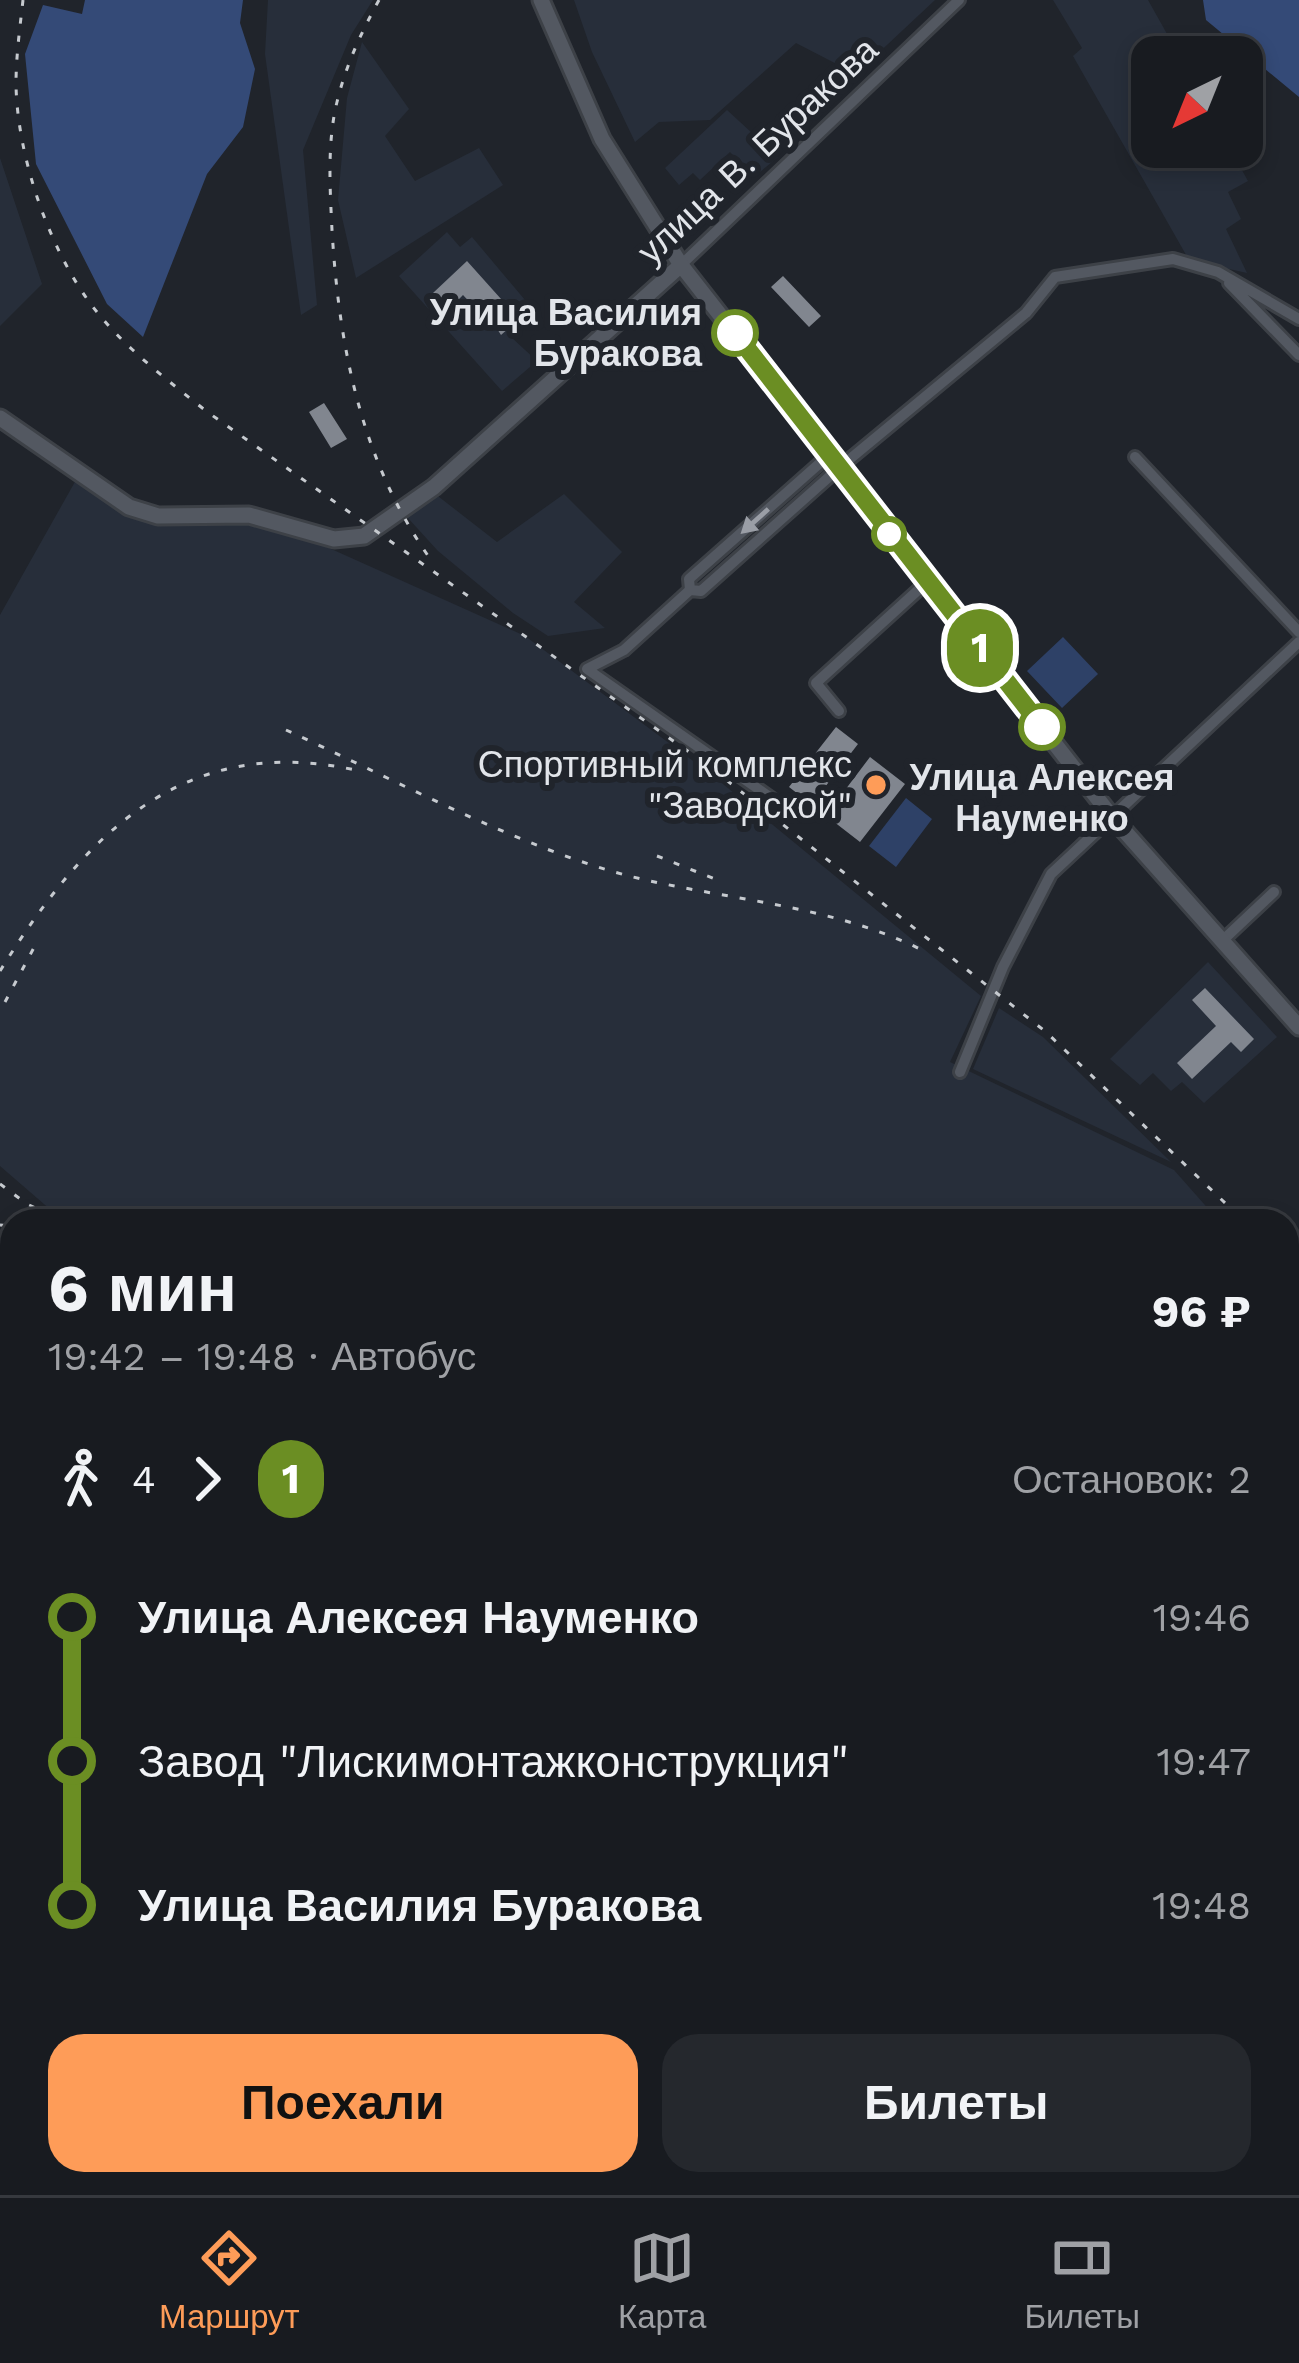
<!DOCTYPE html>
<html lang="ru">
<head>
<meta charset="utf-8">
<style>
  body { margin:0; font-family:"Work Sans",sans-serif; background:#25282d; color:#f1f3f6; height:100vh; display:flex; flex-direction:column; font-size:45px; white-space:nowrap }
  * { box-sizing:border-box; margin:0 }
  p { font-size:39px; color:#9fa1a5 }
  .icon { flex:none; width:66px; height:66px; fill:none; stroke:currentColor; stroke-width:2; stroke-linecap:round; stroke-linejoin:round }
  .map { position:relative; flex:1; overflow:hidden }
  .details { position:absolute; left:0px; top:1209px; width:1299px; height:987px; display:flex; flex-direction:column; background:#181b20; border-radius:36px 36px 0 0; box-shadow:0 6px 18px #0003,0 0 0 3px #36393e }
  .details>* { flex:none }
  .badge { padding:0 24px; border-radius:39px; font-size:42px; line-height:78px }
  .needle { width:78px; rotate:223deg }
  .tools { position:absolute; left:1131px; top:36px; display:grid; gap:24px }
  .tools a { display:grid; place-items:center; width:132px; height:132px; border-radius:24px; background:#181b20; box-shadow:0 6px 18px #0003,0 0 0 3px #36393e; font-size:60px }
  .map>.badge { position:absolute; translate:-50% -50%; box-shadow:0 0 0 6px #fff }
  .legs { display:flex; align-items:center; gap:18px; height:132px; padding:0 48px; font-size:39px }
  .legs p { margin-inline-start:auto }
  .overview { display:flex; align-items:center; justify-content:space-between; height:204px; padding:0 48px }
  h1 { font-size:66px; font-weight:700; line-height:90px }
  .action { display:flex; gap:24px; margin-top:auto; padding:24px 48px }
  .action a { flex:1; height:138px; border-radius:36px; background:#fe9c58; color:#111; font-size:48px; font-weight:700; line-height:138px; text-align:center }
  .action a+a { background:#25282d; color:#f1f3f6 }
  ul { padding:0 48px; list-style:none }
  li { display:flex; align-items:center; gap:42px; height:144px; font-size:45px }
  li i { display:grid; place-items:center; width:18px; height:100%; margin:0 15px; background:currentColor }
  li i::after { content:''; width:30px; height:30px; margin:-15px; border:9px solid; border-radius:50%; background:#181b20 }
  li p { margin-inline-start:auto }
  li:first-child i { background:linear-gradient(#0000 50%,currentColor 0) }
  li:last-child i { background:linear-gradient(currentColor 50%,#0000 0) }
  .tab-bar { display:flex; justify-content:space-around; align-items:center; height:168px; border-top:3px solid #36393e; background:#181b20; font-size:33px; color:#9fa1a5 }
  .tab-bar a { display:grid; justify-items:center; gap:6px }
  .tab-bar .active { color:#fe9c58 }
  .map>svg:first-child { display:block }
</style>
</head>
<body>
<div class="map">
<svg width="1299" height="2195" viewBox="0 0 1299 2195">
  <rect width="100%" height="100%" fill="#20242b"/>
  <path fill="#272e3a" d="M268,0H373L351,35L303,150L317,305L301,315L265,54Z
    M574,0H935L856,74L796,43L710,120L659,122L635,142L592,52Z
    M1053,0H1148L1180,57H1152V147H1229L1248,181L1228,192L1241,219L1226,229L1247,273L1189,260L1073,56L1082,48Z
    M362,42L409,109L385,136L415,181L479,148L503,185L356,278L338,200L347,98Z
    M727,110L778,157L754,177L730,152L700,180L693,173L679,185L665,168Z
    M0,158L42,284L0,326Z
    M447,232L460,247L472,237L535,312L511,337L537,361L502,391L399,276Z
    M76,480L125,514L151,524H262L309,539L525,636L712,775L981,996L950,1062L1174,1170L1219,1221H76L52,1211L0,1166V615Z
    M434,493L497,542L564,494L622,552L574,602L605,628L548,636L513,613L438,551L407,517Z
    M1208,962L1277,1037L1204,1103L1182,1082L1171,1091L1153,1073L1140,1085L1110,1059Z
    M999,1008L1043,1037L1171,1162L973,1069Z
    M0,1292L12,1311V1575L0,1570Z
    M1287,1296L1297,1307L1299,1333V1765H1287Z
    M12,1746V1893L0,1896V1761Z
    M1287,1803L1299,1809V2025L1289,2021L1287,2026Z"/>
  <path fill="#2e4167" d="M1063,637L1098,674L1062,708L1027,671Z
    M906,798L932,819L896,867L869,846Z"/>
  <path fill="#344a77" d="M85,0H243L240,23L255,69L243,127L207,174L143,337L107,304L36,164L25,54L43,5L82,14Z
    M1203,0H1299V97L1206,20Z
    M0,2039L12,2045V2184H150L139,2195H0Z
    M193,2184H393L392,2195H181Z"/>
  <path fill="#81868f" d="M467,261L519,319L501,335L485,310L481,314L463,295L448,310L433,293Z
    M783,276L821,316L809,327L771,287Z
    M324,403L347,439L331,448L309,412Z
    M836,727L858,744L825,787L839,798L870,757L905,784L860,842L789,787Z
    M1205,988L1254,1039L1241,1052L1231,1042L1192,1079L1177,1063L1216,1026L1192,1000Z"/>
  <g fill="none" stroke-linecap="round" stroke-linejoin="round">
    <g stroke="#3d4147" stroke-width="16">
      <path id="street" d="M681,265L959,0
        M1229,283L1299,355
        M1135,457L1299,632
        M690,590L701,591L839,468L1026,313L1055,277L1173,259L1218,272L1299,319
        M839,711L816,683L927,582
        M774,800L587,669L624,650L690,590L689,579L829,455
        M1222,941L1274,892
        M960,1072L1003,967L1051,874L1299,642
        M1287,2134L1299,2158
        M783,2184L794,2195
        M1179,2184L1185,2195
        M631,2195L641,2184"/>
    </g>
    <g stroke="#3d4147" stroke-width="21">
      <path id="secondary" d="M541,0L602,139L681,265L1112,817L1299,1027
        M0,418L129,507L158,516L249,515L334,539L364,536L434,487L681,265
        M0,1599L12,1605
        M0,1730L12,1715
        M1287,2061L1299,2064"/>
    </g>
    <use href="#street" stroke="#535861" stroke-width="10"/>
    <use href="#secondary" stroke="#535861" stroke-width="15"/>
    <path stroke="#c6cacf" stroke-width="3" stroke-dasharray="6 12" stroke-linecap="butt" d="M23,0C20,27 16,56 16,84C17,155 48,246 90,303C122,346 165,378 206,411L706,764L1046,1032L1244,1221
      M379,0C361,33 346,65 337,102C327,142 330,189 332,230C339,349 362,463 431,560
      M286,730C394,779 519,848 633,877C732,901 834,905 926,952
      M657,856L720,881
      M0,971C83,837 182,732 355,770
      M5,1002L38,940
      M0,1184L27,1204L64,1221
      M0,1225L12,1226
      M1287,1263L1299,1275
      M0,1326L12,1321
      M1287,1441L1299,1446
      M1287,1574L1299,1580
      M1287,1652L1299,1659
      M1287,1796L1299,1802"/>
  </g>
  <defs><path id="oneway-solid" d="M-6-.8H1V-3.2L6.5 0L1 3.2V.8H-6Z" transform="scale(3)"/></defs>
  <use fill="#9a9ea6" href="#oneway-solid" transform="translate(755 521) rotate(138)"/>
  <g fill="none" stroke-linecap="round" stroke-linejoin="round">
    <g stroke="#fff" stroke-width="27">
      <path id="line-1" d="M735,333L1042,727"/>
    </g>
    <use href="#line-1" stroke="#6b8e23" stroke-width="18"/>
  </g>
  <g fill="#fff" stroke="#6b8e23" stroke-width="6">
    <circle cx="735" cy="333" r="21"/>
    <circle cx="889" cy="534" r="15"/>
    <circle cx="1042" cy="727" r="21"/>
  </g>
  <circle fill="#fe9c58" stroke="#20242b" stroke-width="4.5" cx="876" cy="785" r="12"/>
  <g text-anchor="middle" stroke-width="12" stroke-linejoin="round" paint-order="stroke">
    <g font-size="36" fill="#e2e5ea" stroke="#20242b">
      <text transform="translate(757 150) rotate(-43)" y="13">улица В. Буракова</text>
    </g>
    <g font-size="36" font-weight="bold" fill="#e2e5ea" stroke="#20242b" text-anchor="end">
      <text x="702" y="325">Улица Василия<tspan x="702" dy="41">Буракова</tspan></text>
      <text x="1042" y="790" text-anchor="middle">Улица Алексея<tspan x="1042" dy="41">Науменко</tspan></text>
    </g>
    <g font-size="36" fill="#e2e5ea" stroke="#20242b" text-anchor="end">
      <text x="852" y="777">Спортивный комплекс<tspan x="852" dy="41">"Заводской"</tspan></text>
    </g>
  </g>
</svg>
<div class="tools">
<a><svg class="needle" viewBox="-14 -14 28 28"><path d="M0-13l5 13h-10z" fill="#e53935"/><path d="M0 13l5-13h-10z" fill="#9fa1a5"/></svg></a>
</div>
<b class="badge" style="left:980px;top:648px;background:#6b8e23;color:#fff">1</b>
<section class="details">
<div class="overview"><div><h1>6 мин</h1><p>19:42 – 19:48 · Автобус</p></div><b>96 ₽</b></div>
<div class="legs"><svg class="icon" aria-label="walk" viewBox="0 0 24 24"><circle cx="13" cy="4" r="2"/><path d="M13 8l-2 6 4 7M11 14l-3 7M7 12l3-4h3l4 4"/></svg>4<svg class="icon" aria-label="forward" viewBox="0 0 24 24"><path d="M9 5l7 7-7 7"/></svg><b class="badge" style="background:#6b8e23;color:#fff">1</b><p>Остановок: 2</p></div>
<ul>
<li><i style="color:#6b8e23"></i><b>Улица Алексея Науменко</b><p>19:46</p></li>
<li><i style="color:#6b8e23"></i><span>Завод &quot;Лискимонтажконструкция&quot;</span><p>19:47</p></li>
<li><i style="color:#6b8e23"></i><b>Улица Василия Буракова</b><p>19:48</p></li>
</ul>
<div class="action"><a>Поехали</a><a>Билеты</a></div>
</section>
</div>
<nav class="tab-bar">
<a class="active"><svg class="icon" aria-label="directions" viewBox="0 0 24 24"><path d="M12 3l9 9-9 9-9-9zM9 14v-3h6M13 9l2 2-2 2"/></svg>Маршрут</a>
<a><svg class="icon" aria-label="map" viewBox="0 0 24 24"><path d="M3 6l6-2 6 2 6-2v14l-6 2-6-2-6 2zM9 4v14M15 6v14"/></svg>Карта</a>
<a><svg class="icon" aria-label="tickets" viewBox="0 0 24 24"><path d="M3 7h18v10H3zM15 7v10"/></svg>Билеты</a>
</nav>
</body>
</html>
